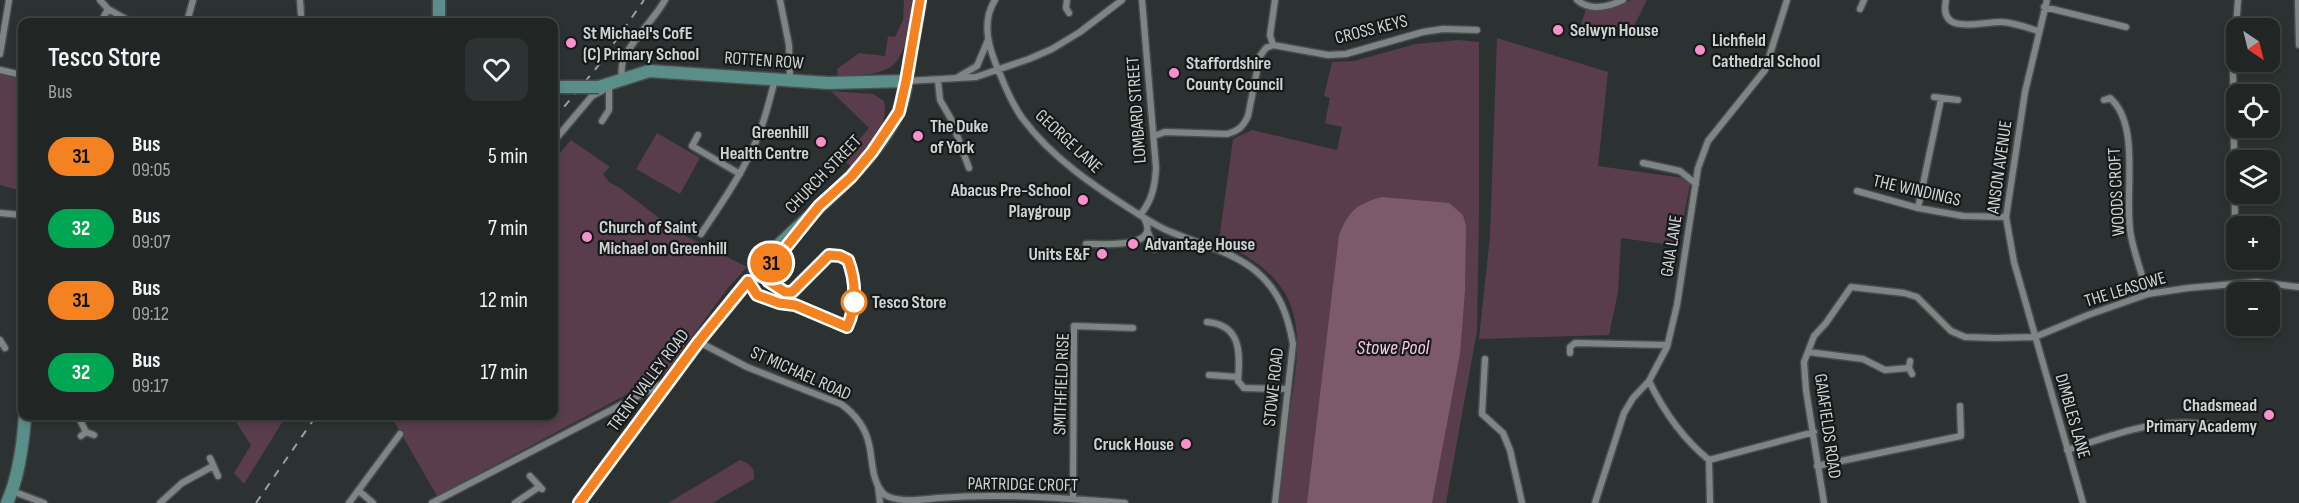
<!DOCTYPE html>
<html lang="en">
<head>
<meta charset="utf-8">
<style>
  body { margin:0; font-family:"Sofia Sans Condensed",sans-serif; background:#2d3232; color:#f1f3f6; height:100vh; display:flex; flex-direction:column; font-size:22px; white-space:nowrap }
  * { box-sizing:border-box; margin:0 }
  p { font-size:20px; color:#a2a5a7 }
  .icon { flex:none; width:33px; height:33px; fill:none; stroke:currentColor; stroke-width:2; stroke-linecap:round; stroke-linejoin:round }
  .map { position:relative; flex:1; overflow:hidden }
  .sheet { position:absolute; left:18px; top:18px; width:540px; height:402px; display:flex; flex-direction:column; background:#212625; border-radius:12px; box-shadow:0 3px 9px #0003,0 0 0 2px #3e4342 }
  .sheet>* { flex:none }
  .badge { padding:0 12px; border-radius:20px; font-size:21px; line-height:39px }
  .needle { width:39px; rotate:145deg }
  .fabs { position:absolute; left:2226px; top:18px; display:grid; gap:12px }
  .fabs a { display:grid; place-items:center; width:54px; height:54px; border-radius:12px; background:#212625; box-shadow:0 3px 9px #0003,0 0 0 2px #3e4342; font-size:30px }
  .map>.badge { position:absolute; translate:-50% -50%; box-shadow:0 0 0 3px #fff }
  .round { display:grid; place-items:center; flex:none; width:63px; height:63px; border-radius:12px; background:#2d3232 }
  .overview { display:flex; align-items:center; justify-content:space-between; height:102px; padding:0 30px }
  h1 { font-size:28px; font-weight:600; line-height:45px }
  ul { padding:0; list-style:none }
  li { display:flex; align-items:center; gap:18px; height:72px; padding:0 30px }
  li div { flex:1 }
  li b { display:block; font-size:22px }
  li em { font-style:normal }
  li .badge { min-width:66px; font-weight:700; text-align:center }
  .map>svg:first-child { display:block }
</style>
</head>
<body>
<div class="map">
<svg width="2299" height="503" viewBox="0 0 2299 503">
  <rect width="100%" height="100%" fill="#2c3231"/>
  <path fill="#593d4c" d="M904,0H912C911,18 908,53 892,66C878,76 854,75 838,76L837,69L859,53L885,56L888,36L895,37L903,20Z
    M1631,0H1647L1628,38L1581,24L1586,9L1612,8Z
    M1497,38L1608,72L1598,166L1691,179L1678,246L1621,238L1618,292L1609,335L1479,339L1490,236Z
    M1458,40L1479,42V213L1477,331L1446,503H1279C1282,472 1286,442 1290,412C1295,373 1305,331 1286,295C1271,268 1244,255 1219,240L1233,139L1252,130L1337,150L1342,127L1325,123L1330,98L1324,96L1332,62L1354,61L1416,44Z
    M0,74L22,80V191L0,185Z
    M831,91L873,94L884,101C890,126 867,150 851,167L843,159L869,128Z
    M657,133L700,158L680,194L636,169Z
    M571,140L610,167L603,174L609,182L620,188L676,231L747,267L727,289L665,374L437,496L391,416H554V160Z
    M232,416H286L244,484L234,473L251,445Z
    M740,460C751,465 755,467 754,479L712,503H668Z"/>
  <path fill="#7c596c" d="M1382,197L1449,203L1463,215L1466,226L1465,291L1460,354L1432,503H1307L1339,235C1349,210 1357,204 1382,197Z"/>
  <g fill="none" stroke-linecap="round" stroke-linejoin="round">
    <g stroke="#484e4d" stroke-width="9">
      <path id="street" d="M100,0L108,9L131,22
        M300,0L301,14
        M780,0L789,45L790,80
        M995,0C980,23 990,52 1000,74C1006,89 1013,106 1023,119C1052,158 1094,186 1135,212C1146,219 1158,227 1171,232C1199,244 1234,252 1257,272C1280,292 1288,316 1293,344L1275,503
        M1067,0L1066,8L1069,13
        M1577,0C1590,11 1608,7 1623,0
        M1946,0C1938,37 1982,21 2002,22C2015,23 2026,27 2038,31
        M2047,0L2025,92L2006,217L2014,262L2083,503
        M2298,0L2299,45
        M2044,7L2126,27
        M1860,9L1864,0
        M101,22L108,9
        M187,22L193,0
        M1273,45L1270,35L1275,0
        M0,54L9,0
        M0,70L22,75
        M958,77L977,66L988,40
        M621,80C622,74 621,67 623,61C631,40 654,20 665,0
        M907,81L976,77L1029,59L1052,49L1080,32L1122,0
        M938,81L940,100L951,119L969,168
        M1934,97L1958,100
        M2104,100L2110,98C2142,126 2123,197 2131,236C2135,256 2142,275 2148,294
        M602,121L609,110V84
        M698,135L692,146L740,174
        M1154,136L1165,132L1227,134C1238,131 1243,127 1248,116L1260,56L1266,48L1273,45L1328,55L1346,54L1423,32L1443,29L1477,30
        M554,141L592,96L603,90
        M1643,163L1680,171L1696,184
        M1857,191L1918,208L1963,216L2006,217
        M1918,208L1941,99
        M0,213L22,215
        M1140,215C1152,201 1155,186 1156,168L1142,0
        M2235,225L2233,67L2238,0
        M1148,232L1154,249
        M701,234C719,207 738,180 752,150C763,127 769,103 775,79
        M1086,244C1104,244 1162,249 1144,218
        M1207,322C1242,325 1240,354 1238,381L1244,388L1288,389
        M0,340L5,348
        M699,342L747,367L841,404C855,414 865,426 869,444C873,461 871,482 885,495C899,503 922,500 938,498C1000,493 1063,498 1125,503
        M1808,352L1863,359L1885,370L1909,368
        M1570,353V347L1575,343L1667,345
        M1485,359L1482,414L1503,433L1510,450L1522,503
        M1910,361L1909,368L1912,374
        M1209,375L1238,377
        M1649,381C1664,412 1682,438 1709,460L1814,432
        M78,416L86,432
        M81,436L86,432L94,435
        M2067,450C2102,439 2139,424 2176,423C2195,422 2213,425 2231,428
        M210,458L218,476
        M1709,460L1710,503
        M1817,466L1961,436L1960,406
        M530,476L542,489
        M878,486L880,503
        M12,491L44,503
        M359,491L373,503
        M1073,498L1074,326L1133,328
        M160,503L182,483L213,466
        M349,503L400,434
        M432,503L667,381
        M515,503L539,487
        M1595,503L1624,413L1633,398L1649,381L1667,347L1677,305L1698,168L1708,141L1765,70L1787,0
        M1824,503L1806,390L1804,362L1814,336L1826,323L1851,287L1904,293L1917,297L1951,331L1965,337L1995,338L2035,337L2088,315L2148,294L2188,288L2257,282L2299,287"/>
    </g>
    <g stroke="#484e4d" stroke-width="15">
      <path id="secondary" d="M439,22V0
        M599,87L649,71L828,83L906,81
        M755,269C799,220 869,173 898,113C906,97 907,77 910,59C913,39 917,20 920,0
        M7,503C19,476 23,445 25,416
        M579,503L699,341L748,281"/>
    </g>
    <use href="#street" stroke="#7e8584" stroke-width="6"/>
    <use href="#secondary" stroke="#5a8e89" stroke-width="12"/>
    <path stroke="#9a9f9e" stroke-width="2" stroke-dasharray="8 8" stroke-linecap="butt" d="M554,119L598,66L644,0
      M256,503L316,416"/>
    <g stroke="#484e4d" stroke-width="15" stroke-linecap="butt">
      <path id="secondary-bridge" d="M559,87H599"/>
    </g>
    <use href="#secondary-bridge" stroke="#5a8e89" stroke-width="12"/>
  </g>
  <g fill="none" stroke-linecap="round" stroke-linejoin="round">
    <g stroke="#fff" stroke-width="14">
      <path id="line" d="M579,503L699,341L748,281L757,295L779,303L795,305L847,327C857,306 856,281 848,260L840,256L829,255L792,292H785L768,281L766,272L819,206L851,177L872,152L899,112L906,81L920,0"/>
    </g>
    <use href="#line" stroke="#f58220" stroke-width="9"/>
  </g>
  <g fill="#f890cc" stroke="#161919" stroke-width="2">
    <circle cx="1558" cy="30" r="6"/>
    <circle cx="571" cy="43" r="6"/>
    <circle cx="1700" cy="50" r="6"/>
    <circle cx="1174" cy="73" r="6"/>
    <circle cx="918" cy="136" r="6"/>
    <circle cx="821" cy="142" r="6"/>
    <circle cx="1083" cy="200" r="6"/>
    <circle cx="587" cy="237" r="6"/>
    <circle cx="1133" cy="244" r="6"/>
    <circle cx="1102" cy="254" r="6"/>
    <circle cx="2269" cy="415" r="6"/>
    <circle cx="1186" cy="444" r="6"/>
  </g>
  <circle fill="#fff" stroke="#f58220" stroke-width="3" cx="854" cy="302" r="12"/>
  <g text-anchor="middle" stroke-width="4.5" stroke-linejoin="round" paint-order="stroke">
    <g font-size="18" fill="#cfd3d2" stroke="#161919">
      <text transform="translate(1371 29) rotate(-14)" y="6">CROSS KEYS</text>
      <text transform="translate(764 60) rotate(4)" y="6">ROTTEN ROW</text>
      <text transform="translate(1136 110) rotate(-94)" y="6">LOMBARD STREET</text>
      <text transform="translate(1069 141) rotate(43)" y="6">GEORGE LANE</text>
      <text transform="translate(1999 167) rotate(-82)" y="6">ANSON AVENUE</text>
      <text transform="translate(823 174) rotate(-46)" y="6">CHURCH STREET</text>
      <text transform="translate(1917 190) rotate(13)" y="6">THE WINDINGS</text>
      <text transform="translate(2116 192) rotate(-93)" y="6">WOODS CROFT</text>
      <text transform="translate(1671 246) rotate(-81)" y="6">GAIA LANE</text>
      <text transform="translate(2125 289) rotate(-17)" y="6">THE LEASOWE</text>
      <text transform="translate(801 373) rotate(24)" y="6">ST MICHAEL ROAD</text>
      <text transform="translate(648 380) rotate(-53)" y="6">TRENT VALLEY ROAD</text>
      <text transform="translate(1061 384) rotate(-88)" y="6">SMITHFIELD RISE</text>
      <text transform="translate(1273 387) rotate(-84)" y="6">STOWE ROAD</text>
      <text transform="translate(2073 416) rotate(74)" y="6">DIMBLES LANE</text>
      <text transform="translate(1828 426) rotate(82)" y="6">GAIAFIELDS ROAD</text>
      <text transform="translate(1023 484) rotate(1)" y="6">PARTRIDGE CROFT</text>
    </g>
    <g font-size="18" font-weight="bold" fill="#cfd3d2" stroke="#161919" text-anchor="start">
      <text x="1570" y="36">Selwyn House</text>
      <text x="583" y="39">St Michael's CofE<tspan x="583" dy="21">(C) Primary School</tspan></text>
      <text x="1712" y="46">Lichfield<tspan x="1712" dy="21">Cathedral School</tspan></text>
      <text x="1186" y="69">Staffordshire<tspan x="1186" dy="21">County Council</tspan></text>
      <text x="930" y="132">The Duke<tspan x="930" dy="21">of York</tspan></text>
      <text x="809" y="138" text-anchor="end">Greenhill<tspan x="809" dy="21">Health Centre</tspan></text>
      <text x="1071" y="196" text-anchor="end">Abacus Pre-School<tspan x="1071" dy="21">Playgroup</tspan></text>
      <text x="599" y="233">Church of Saint<tspan x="599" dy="21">Michael on Greenhill</tspan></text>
      <text x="1145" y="250">Advantage House</text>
      <text x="1090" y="260" text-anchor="end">Units E&amp;F</text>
      <text x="2257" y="411" text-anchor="end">Chadsmead<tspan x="2257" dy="21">Primary Academy</tspan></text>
      <text x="1174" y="450" text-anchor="end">Cruck House</text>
    </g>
    <g font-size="18" font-weight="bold" fill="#cfd3d2" stroke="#161919" text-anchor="start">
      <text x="872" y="308">Tesco Store</text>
    </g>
    <g font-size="20" font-style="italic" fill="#fbc8e3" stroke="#161919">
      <text x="1393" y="354">Stowe Pool</text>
    </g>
  </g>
</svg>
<div class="fabs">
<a><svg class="needle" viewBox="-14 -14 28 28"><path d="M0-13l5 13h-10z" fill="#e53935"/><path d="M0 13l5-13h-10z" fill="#a2a5a7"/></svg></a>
<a><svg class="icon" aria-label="locate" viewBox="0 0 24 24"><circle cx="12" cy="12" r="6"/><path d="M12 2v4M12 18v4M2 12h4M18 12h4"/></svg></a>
<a><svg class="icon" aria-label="layers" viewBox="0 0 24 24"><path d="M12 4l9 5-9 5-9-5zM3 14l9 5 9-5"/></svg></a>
<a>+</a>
<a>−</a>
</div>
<b class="badge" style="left:771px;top:263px;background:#f58220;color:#111">31</b>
<section class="sheet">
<div class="overview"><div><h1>Tesco Store</h1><p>Bus</p></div><a class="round"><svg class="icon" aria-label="heart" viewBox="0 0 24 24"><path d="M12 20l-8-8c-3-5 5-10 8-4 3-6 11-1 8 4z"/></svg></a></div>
<ul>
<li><span class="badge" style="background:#f58220;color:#111">31</span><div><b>Bus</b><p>09:05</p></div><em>5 min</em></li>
<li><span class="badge" style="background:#00a651;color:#fff">32</span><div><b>Bus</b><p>09:07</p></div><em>7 min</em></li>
<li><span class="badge" style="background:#f58220;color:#111">31</span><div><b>Bus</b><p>09:12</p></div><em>12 min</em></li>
<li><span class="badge" style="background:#00a651;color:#fff">32</span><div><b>Bus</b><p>09:17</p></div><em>17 min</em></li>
</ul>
</section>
</div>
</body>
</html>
